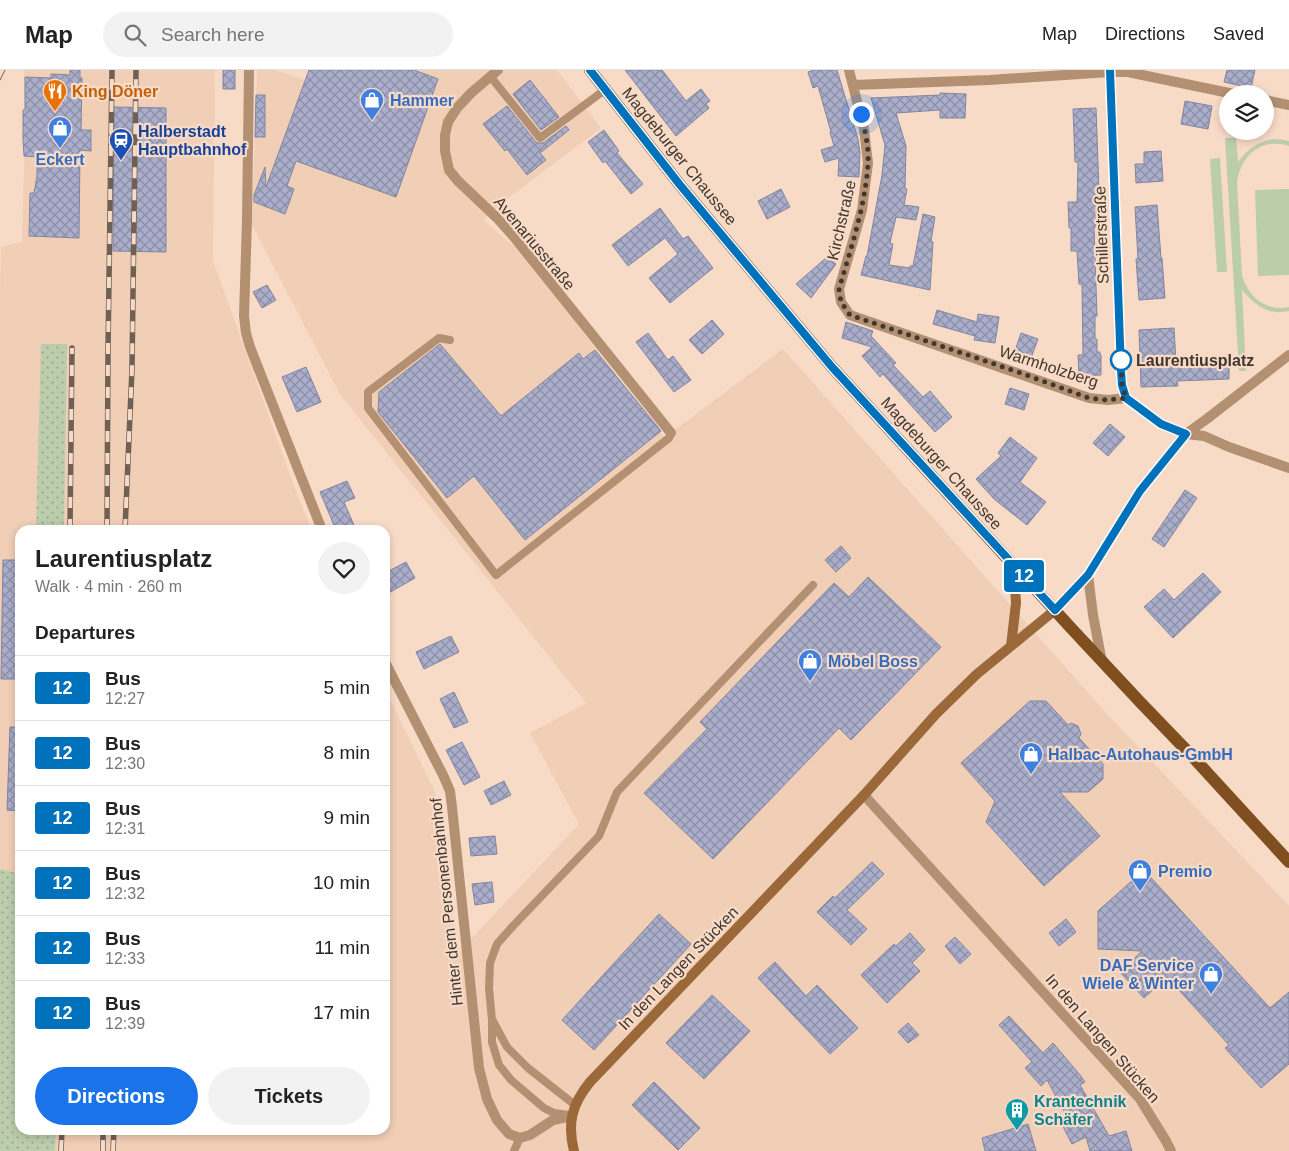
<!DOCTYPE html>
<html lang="en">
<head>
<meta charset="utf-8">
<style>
  body { margin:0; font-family:Helvetica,sans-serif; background:#f2f2f2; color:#222; height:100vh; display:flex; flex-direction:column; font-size:19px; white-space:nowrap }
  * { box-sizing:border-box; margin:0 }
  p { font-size:16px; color:#767676 }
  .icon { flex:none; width:28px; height:28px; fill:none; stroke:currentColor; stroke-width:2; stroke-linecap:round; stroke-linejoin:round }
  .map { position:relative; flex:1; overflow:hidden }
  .panel { position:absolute; left:15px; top:455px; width:375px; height:610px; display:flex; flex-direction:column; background:#fff; border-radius:15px; box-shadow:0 2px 8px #0003 }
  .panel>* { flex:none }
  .badge { padding:0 10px; border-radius:4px; font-size:18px; line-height:32px }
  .buttons { position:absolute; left:1219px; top:15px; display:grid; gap:10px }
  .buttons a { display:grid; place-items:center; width:55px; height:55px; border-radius:50%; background:#fff; box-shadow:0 2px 8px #0003; font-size:25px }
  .you { position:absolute; width:25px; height:25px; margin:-12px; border:4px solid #fff; border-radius:50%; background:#1a73e8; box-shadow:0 0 0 8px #1a73e833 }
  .map>.badge { position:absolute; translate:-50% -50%; box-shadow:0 0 0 2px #fff }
  h2 { padding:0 20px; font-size:19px; line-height:45px }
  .round { display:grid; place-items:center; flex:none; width:52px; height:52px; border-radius:26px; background:#f2f2f2 }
  .overview { display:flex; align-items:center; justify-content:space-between; height:85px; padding:0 20px }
  h1 { font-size:24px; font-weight:700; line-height:38px }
  .primary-button { display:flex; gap:10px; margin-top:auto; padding:10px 20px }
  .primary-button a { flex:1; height:58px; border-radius:30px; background:#1a73e8; color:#fff; font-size:20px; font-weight:700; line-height:58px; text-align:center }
  .primary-button a+a { background:#f2f2f2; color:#222 }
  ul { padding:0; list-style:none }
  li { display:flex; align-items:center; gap:15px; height:65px; padding:0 20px; border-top:1px solid #e0e0e0 }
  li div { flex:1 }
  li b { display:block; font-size:19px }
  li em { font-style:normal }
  li .badge { min-width:55px; font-weight:700; text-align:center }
  header { display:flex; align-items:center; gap:30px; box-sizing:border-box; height:70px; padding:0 25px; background:#fff; border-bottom:1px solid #e0e0e0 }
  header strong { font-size:24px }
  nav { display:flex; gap:28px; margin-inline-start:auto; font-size:18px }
  .search { width:350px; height:45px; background:#f2f2f2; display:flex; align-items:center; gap:12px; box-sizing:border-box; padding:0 18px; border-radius:28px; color:#767676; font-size:19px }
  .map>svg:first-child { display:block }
</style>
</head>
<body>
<header>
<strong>Map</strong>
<div class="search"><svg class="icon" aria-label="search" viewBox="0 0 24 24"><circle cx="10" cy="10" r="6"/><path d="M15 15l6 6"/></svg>Search here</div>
<nav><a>Map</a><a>Directions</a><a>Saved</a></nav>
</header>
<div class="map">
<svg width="1289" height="1081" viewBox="0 0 1289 1081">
  <defs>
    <pattern id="grass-dots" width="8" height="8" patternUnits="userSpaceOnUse" patternTransform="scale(1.25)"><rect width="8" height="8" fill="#bccdac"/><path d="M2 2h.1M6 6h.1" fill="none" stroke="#9aa78c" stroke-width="1.8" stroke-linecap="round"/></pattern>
    <pattern id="building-cross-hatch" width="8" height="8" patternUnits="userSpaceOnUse" patternTransform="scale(1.25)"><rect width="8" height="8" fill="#aaaecb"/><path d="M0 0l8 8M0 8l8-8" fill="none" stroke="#8c8ea5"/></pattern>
  </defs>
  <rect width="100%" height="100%" fill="#f8dbc7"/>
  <path fill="#f1ceb6" d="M24,0H215L213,191L297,424L312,460H20V1060H385V619L435,722L458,883L579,754L530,663L586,633L340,324L252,155L257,0H275L328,17L334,0H557L601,58L507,129L483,150L523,184L664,367L679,357L783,279L1107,644L1289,836V1081H0V230L1,177L22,172L25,66L23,65V59L24,58L23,40H25Z"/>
  <path fill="url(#grass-dots)" d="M41,274H67L64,460H36Z
    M0,799L20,804V1060H56L55,1081H0Z"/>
  <path fill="#bccdac" d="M1225,68H1236L1238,92C1251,75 1266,65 1289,71V76C1262,67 1241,85 1237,112L1242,205C1248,227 1266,242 1289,237V241C1266,246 1255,234 1242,220L1246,301H1239Z
    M1220,88L1227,202H1217L1210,89Z
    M1289,119V205L1258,206L1255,120Z"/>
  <path fill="url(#building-cross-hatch)" stroke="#8285a0" d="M70,0H80V8H82L81,60H91V81L80,80L79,168L29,166L30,123H34L37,106V87L24,86L23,70V40H25V7L51,8V4L70,5Z
    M223,0H235V19H223Z
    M309,0H414L438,9L396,127L296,91L287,116L294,119L285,144L254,132V125L265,97L266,117Z
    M625,0H662L686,31L701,19L710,31L706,34L709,38L676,66Z
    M814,0H837L858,69L860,83L859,107L838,106L839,88L825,92L821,80L834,76L830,62H831L818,16L813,18L808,2Z
    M1227,0H1255L1251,18L1224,12Z
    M530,10L559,47L541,60L513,24Z
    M940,23L966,24L965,48H940V40L896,43L906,76L905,119H907L904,135L919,137L916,150L896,147L890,173L893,174L889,195L910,198V196H913L923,144L935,147L931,171L933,172L930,220L861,205L866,186H867L882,105L885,75L871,28L940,25Z
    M256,25H265V67H255Z
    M1185,31L1212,36L1208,59L1181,54Z
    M507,36L536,72L538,73H543L566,56L569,60L540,83L546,90L527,105L507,79L505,81L483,54Z
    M114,37L166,38V182L113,181Z
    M1096,38L1100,150H1097V157H1094L1097,246H1095V269H1097V282H1100V285H1101V305L1079,306L1078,285H1083L1082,214H1079L1077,181H1071V158H1069L1068,132H1077L1078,92H1075L1073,39Z
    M604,60L619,81L617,83L643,114L631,124L605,91L603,93L588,72Z
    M1161,81L1163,111L1136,113L1135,94H1144V82Z
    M781,119L790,137L767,149L758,131Z
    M1157,135L1161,188H1162L1165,228L1139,230L1136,189H1138L1135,137Z
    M660,138L683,169L688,166L713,198L670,233L649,208L678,184L665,168L628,196L612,175Z
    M827,187L836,194L811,228L796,214Z
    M267,215L276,230L262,238L253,222Z
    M937,240L977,252L978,244L999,247L995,273L974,270L975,266L933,254Z
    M712,250L724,264L702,284L689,270Z
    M846,252L873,261L871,266L896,293L893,295L923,327L930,321L952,347L935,362L883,304L880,307L862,286L872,277L842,268Z
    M1174,258L1176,292L1229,290V309L1177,311L1178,316L1141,317L1139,260Z
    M648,263L668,290L673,286L691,310L674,322L636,272Z
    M1021,263L1038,269L1031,288L1015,281Z
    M440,274L501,346L579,283L583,289L595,280L661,361L525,470L474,406L447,428L378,342L379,322Z
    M306,297L321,332L297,342L282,307Z
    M1010,318L1029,324L1024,340L1005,334Z
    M1110,354L1125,367L1108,386L1093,373Z
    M1010,367L1037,388L1020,412L1046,432L1027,455L994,429L976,409L1001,386L998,383Z
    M347,411L355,428L344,432L356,460H336L320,422Z
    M1185,420L1197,428L1164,477L1152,469Z
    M841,476L851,488L836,502L825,490Z
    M3,490H20V609H1Z
    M406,492L415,508L385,525V503Z
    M1203,503L1221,522L1173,568L1144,537L1164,519L1174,530Z
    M868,507L941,577L851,670L839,658L713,789L644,723L707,659L700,652L834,513L849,527Z
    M451,566L459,582L424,599L416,582Z
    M454,622L468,652L454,658L440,629Z
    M1030,631H1046L1068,655L1071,653L1078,656L1081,664L1079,668L1103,694V709L1088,722H1060L1100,766L1044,816L986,752L995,731L961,693Z
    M10,657H20V741L7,740Z
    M462,672L480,707L464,715L446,680Z
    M504,711L511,725L491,735L484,721Z
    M495,766L497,784L471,786L469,768Z
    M872,792L884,804L847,840L867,859L851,875L817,842L833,826L835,828Z
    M1144,800L1270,938L1289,922V994L1261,1018L1225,978L1229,975L1167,907L1144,928L1120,902L1142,881L1098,879V841Z
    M492,812L494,832L475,835L472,814Z
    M659,844L691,874L594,980L562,950Z
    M1066,849L1076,862L1059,876L1049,863Z
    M910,863L925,880L912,893L920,901L887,933L861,905L894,874L896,876Z
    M955,867L971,884L960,894L945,876Z
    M775,892L806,926L817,915L858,958L830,984L758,908Z
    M712,925L750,961L704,1009L666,973Z
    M1009,946L1043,983L1053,973L1080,1005L1085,1012L1080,1015L1109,1066L1126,1061L1132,1081H1090L1086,1067L1072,1074L1059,1049L1066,1045L1047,1010L1041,1016L1025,998L1032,992L999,955Z
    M908,953L919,965L908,973L898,962Z
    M654,1012L700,1058L678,1080L632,1035Z
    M1028,1054L1036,1081H985L982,1068Z"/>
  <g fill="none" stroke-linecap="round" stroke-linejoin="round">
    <path stroke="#b39072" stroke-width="8" d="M490,6L540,68L606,19
      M450,270L439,268L368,322V338L496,505L669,368L671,363
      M493,951L507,977L528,998L575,1035
      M569,1045L554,1043L544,1038L511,1010L499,995L492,972V950L489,918L490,893L497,874L513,856L599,766L617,722L813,515
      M514,1081L520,1068"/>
    <path stroke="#b39072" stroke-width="10" d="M249,0L247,151L244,246L246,263L250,277L322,460
      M498,0L471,23L457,38L448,52L445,65V81L449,100L458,111L497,148L514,167L671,363
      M849,0L864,59L868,93L862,140L839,219L841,232L850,245L1089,328L1108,330L1126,328L1161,354L1186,364L1204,366L1229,377L1289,398
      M1110,0L1121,300L1122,315L1126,328
      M853,15L989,10L1110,2H1128L1234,24
      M1265,30L1289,35
      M1088,505L1093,545L1102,592
      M1055,540L1088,505L1140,421L1186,364L1208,348L1289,285
      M385,592L443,705L450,721L452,737L479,998L487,1029L497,1050L509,1064L520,1068L530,1065L553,1050L572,1046
      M864,725L1140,1029L1166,1071L1171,1081"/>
    <path stroke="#9a6839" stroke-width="10" d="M1007,488L1015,517L1016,533L1011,576
      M574,1081C567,1053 572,1034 590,1012L864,725L936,644L977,604L1055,540"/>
    <path stroke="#7f4f1f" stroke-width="12" d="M590,0L680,115L832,297L1071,558L1141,633L1191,685L1289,792"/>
    <path stroke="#6f6055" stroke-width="1" d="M0,10L5,0"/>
    <g stroke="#6f6055" stroke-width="5.5">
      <path id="rail" d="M70,460L72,278
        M107,460L108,280L112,0
        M125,460L132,299L136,0
        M61,1081L62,1060
        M103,1081V1060
        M113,1081L114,1060"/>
    </g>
    <use href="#rail" stroke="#f8dbc7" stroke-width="4" stroke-dasharray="11" stroke-linecap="butt"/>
  </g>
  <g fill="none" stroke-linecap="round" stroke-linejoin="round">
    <g stroke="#fff" stroke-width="11">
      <path id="line" d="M590,0L680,115L832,297L1055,540L1088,505L1140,421L1186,364L1161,354L1126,328L1122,315L1121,300L1110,0"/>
    </g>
    <use href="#line" stroke="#0072bc" stroke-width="8"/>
    <path stroke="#42372f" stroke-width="5" stroke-dasharray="0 9" d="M861,44C865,60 869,78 868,94C865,137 851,178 839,219L841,232L850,245L1018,302L1089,328L1108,330L1126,328L1122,315L1120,281L1121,290"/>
  </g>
  <defs>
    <g id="restaurant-pin" transform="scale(1.25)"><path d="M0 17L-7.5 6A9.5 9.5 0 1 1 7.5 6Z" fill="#e8710a" stroke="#f8dbc7"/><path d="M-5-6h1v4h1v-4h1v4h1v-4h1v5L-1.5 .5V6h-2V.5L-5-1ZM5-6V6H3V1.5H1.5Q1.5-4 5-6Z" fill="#fff"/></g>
    <g id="shop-pin" transform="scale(1.25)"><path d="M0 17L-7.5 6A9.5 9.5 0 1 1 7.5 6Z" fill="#3f7fe0" stroke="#f8dbc7"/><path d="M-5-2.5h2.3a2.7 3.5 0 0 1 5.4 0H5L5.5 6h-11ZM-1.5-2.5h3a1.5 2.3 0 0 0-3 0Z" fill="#fff"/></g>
    <g id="station-pin" transform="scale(1.25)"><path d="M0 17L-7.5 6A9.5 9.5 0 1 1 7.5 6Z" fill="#1a4fb4" stroke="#f8dbc7"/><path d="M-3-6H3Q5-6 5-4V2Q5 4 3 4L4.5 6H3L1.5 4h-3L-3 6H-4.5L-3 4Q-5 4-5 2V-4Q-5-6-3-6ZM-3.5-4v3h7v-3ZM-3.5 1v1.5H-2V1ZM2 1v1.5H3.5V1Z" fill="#fff"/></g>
    <g id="building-pin" transform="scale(1.25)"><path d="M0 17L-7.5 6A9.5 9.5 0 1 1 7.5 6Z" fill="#0f9aa8" stroke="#f8dbc7"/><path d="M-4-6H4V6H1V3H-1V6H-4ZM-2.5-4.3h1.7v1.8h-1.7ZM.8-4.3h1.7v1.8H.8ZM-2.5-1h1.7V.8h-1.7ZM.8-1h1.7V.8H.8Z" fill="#fff"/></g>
  </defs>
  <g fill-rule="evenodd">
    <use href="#restaurant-pin" x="55" y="21"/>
    <use href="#shop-pin" x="372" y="30"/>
    <use href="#shop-pin" x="60" y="58"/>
    <use href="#station-pin" x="121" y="70"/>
    <use href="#shop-pin" x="810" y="591"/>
    <use href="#shop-pin" x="1031" y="684"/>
    <use href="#shop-pin" x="1140" y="801"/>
    <use href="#shop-pin" x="1211" y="904"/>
    <use href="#building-pin" x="1017" y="1040"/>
  </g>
  <circle fill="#fff" stroke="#0072bc" stroke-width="2.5" cx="1121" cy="290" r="10"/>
  <g text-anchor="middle" stroke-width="4.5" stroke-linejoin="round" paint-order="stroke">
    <g font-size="16" font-weight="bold" fill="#c56008" stroke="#f8dbc7" text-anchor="start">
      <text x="72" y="27">King Döner</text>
    </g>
    <g font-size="16" font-weight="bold" fill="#366cbe" stroke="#f8dbc7" text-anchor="start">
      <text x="390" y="36">Hammer</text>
      <text x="60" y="95" text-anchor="middle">Eckert</text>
      <text x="828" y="597">Möbel Boss</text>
      <text x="1048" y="690">Halbac-Autohaus-GmbH</text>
      <text x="1158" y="807">Premio</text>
      <text x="1194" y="901" text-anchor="end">DAF Service<tspan x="1194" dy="18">Wiele &amp; Winter</tspan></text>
    </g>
    <g font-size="16" font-weight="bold" fill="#164399" stroke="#f8dbc7" text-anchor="start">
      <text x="138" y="67">Halberstadt<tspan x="138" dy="18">Hauptbahnhof</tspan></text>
    </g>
    <g font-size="16" fill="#42372f" stroke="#f8dbc7">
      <text transform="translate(680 86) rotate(51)" y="6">Magdeburger Chaussee</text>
      <text transform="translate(841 150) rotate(-77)" y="6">Kirchstraße</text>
      <text transform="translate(1101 165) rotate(-92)" y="6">Schillerstraße</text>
      <text transform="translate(535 173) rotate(50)" y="6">Avenariusstraße</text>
      <text transform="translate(1049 296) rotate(18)" y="6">Warmholzberg</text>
      <text transform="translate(942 393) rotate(48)" y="6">Magdeburger Chaussee</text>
      <text transform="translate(446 832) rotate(-96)" y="6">Hinter dem Personenbahnhof</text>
      <text transform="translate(678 898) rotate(-46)" y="6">In den Langen Stücken</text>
      <text transform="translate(1103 968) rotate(49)" y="6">In den Langen Stücken</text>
    </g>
    <g font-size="16" font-weight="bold" fill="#42372f" stroke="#f8dbc7" text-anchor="start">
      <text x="1136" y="296">Laurentiusplatz</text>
    </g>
    <g font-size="16" font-weight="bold" fill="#0d838f" stroke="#f8dbc7" text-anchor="start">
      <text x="1034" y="1037">Krantechnik<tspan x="1034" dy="18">Schäfer</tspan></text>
    </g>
  </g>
</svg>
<div class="buttons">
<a><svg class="icon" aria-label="layers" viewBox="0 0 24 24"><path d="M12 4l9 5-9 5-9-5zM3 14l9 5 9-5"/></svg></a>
</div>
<div class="you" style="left:861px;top:44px"></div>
<b class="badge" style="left:1024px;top:506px;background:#0072bc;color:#fff">12</b>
<section class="panel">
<div class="overview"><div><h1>Laurentiusplatz</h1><p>Walk · 4 min · 260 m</p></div><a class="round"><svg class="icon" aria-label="heart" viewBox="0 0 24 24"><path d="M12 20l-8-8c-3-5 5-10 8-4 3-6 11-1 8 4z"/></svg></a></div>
<h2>Departures</h2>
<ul>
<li><span class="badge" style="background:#0072bc;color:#fff">12</span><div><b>Bus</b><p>12:27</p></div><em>5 min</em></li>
<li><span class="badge" style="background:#0072bc;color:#fff">12</span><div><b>Bus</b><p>12:30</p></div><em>8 min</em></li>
<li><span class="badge" style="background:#0072bc;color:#fff">12</span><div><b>Bus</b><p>12:31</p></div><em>9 min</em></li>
<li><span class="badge" style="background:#0072bc;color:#fff">12</span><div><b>Bus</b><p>12:32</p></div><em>10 min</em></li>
<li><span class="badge" style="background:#0072bc;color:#fff">12</span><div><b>Bus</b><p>12:33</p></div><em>11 min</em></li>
<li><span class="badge" style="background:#0072bc;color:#fff">12</span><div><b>Bus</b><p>12:39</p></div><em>17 min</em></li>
</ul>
<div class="primary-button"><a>Directions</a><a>Tickets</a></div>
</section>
</div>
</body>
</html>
